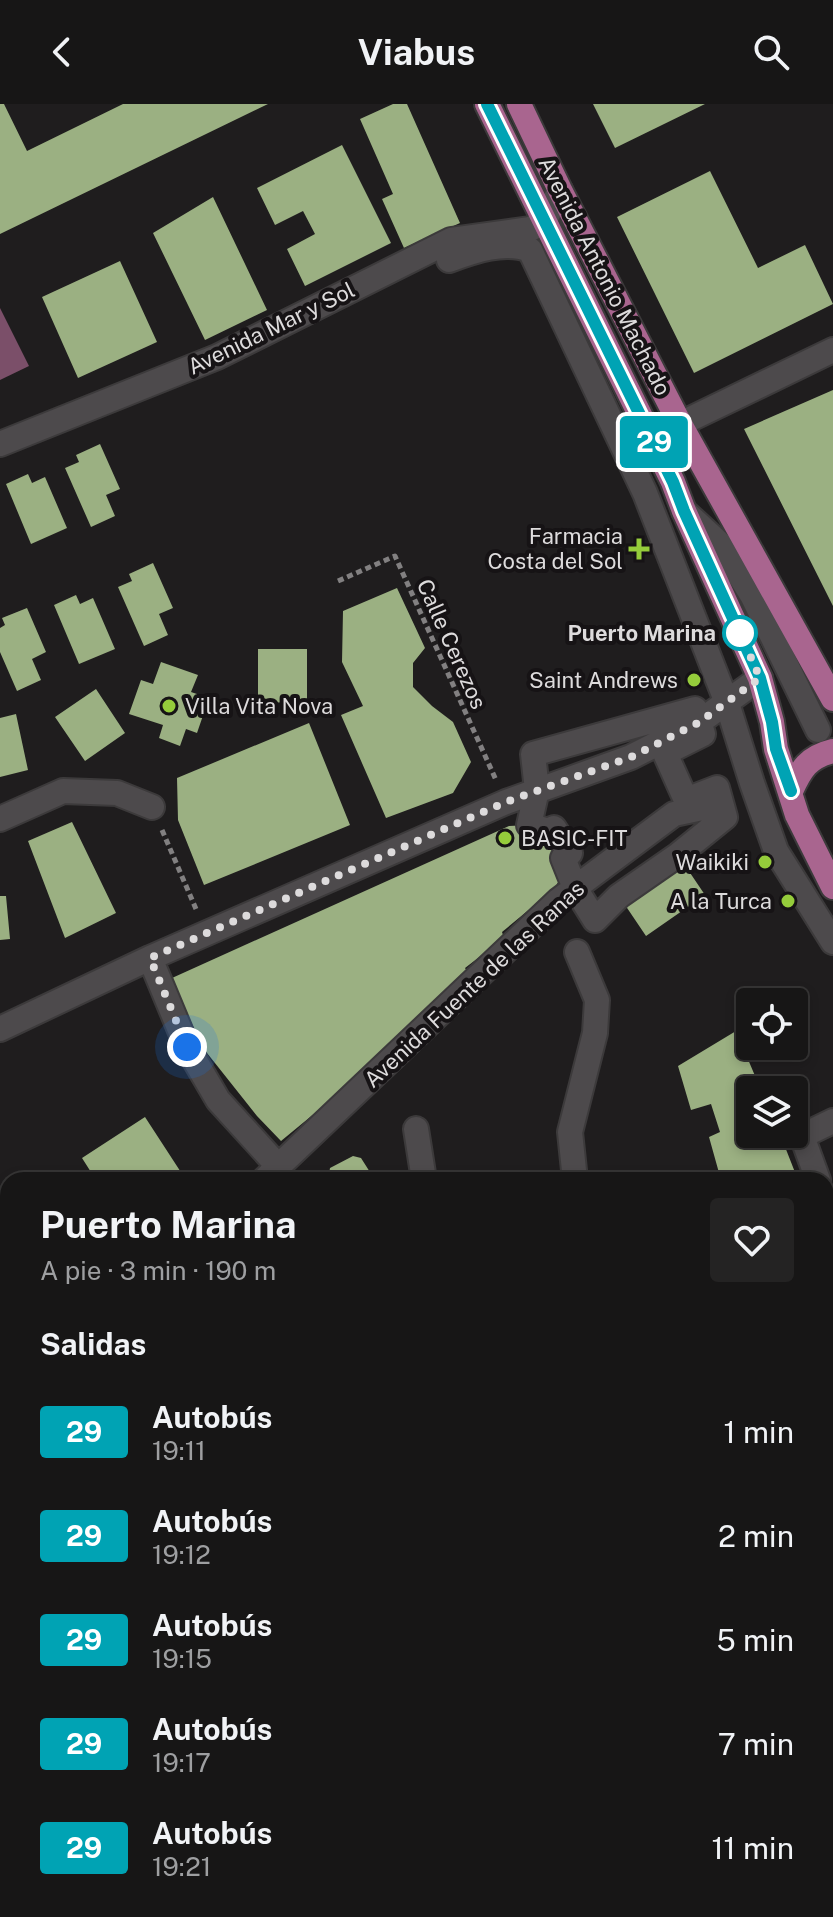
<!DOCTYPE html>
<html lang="es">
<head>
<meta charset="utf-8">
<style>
  body { margin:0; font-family:"Public Sans",sans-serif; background:#242323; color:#f1f3f6; height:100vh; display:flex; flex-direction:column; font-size:30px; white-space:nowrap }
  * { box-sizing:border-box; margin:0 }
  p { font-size:26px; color:#9e9fa1 }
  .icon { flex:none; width:44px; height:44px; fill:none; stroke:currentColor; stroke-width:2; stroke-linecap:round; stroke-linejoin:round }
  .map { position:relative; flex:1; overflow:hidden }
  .side { position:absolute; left:0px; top:1068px; width:834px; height:746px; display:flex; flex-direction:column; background:#171616; border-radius:24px 24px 0 0; box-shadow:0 4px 12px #0003,0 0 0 2px #363535 }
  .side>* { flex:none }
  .badge { padding:0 16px; border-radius:6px; font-size:28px; line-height:52px }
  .buttons { position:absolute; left:736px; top:884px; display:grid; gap:16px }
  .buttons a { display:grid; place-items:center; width:72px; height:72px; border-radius:8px; background:#171616; box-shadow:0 4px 12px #0003,0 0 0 2px #363535; font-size:40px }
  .you { position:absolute; width:40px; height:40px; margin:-20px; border:6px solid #fff; border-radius:50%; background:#1a73e8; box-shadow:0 0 0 12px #1a73e833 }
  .map>.badge { position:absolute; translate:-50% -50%; box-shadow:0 0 0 4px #fff }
  h2 { padding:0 40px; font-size:30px; line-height:72px }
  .round { display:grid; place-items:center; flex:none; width:84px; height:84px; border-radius:8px; background:#242323 }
  .summary { display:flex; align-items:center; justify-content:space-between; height:136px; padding:0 40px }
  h1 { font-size:38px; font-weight:700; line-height:60px }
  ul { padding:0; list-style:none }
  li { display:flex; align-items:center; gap:24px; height:104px; padding:0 40px }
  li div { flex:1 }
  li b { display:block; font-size:30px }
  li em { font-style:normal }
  li .badge { min-width:88px; font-weight:700; text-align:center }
  header { display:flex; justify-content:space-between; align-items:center; height:104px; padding:0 40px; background:#171616; font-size:36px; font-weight:700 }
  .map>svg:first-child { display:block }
</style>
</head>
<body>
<header><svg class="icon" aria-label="back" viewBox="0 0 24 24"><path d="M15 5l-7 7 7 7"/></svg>Viabus<svg class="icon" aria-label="search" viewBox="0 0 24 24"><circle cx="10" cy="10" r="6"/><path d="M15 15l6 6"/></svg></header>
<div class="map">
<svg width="833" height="1813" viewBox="0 0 833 1813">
  <rect width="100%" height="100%" fill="#1f1d1e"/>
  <path fill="#7b4f69" d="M0,204L29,262L0,276Z"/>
  <path fill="#9bb082" d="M0,0H4L27,47L123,0H268L0,130Z
    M393,0H407L460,119L404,144L382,95L393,90L360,15Z
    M593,0H705L615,44Z
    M342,41L391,139L305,182L287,145L315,130L303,107L275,121L257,84Z
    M710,67L758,164L805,141L833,200L694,269L617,113Z
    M213,93L267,206L205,236L153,129Z
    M120,157L157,238L78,274L42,193Z
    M833,286V502L744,325Z
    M100,340L120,385L106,391L115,412L91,423L65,364L79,358L76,351Z
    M28,370L32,379L45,373L67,424L31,440L6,380Z
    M153,459L173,504L159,510L168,531L144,542L118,483L132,477L129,470Z
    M397,484L425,544L413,559V583L432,602L453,618L471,658L453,689L386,714L341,611L363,602L342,558L343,507Z
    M76,491L80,500L93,494L115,545L79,560L54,501Z
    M27,504L46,548L32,555L41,576L17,587L0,548V524L5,521L2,514Z
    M258,545H307V599L258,598Z
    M161,558L198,571L191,588L209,594L197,629L186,625L180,642L159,634L163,621L129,610L141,576L153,580Z
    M96,585L125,629L85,657L55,613Z
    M16,610L28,666L0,673V614Z
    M309,619L350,721L204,781L178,716L177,674Z
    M72,718L116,809L65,834L28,737Z
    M529,721L548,727L563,770L554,785L502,828L504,834L465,864L468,869L366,967L281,1037L257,1012L207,949L182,901L172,874L509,722Z
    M678,751L705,791L646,832L619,792Z
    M0,792H6L10,835L0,836Z
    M736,927L761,986H750V1030H780L798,1076H721L709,1033L720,1028L711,1000L691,1006L678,962Z
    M145,1013L186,1076H96L82,1054Z
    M353,1052L361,1054L375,1076H328L330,1064Z
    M827,1175L833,1197V1257L826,1260Z
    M831,1557L833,1562V1579L829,1581L833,1590V1605L826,1608V1558Z
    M699,1806H773L777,1813H702Z"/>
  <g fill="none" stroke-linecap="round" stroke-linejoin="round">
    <g stroke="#3c3a3b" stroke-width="28">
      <path id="minor" d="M449,156C474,147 504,136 530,146L645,389L727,599L752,679L776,747L833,838
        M680,320L833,246
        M0,340L217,253L451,136L530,125L544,118L560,86
        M684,407L720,440L752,491L818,626
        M695,605L703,630L665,649L686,696L717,684L725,713L678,751L619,792L595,816L575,784L563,754L570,749L554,724L548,727L529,721L537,686L533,650Z
        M0,715L63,687L117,689L152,703
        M150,854L187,943L218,996L278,1062
        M0,925L150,854L506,698L631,653L698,619L760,574
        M416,1025L424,1076
        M264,1076L559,796L674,710L707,703
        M575,1076L570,1028L595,929L597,896L577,848
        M818,1076L802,1032L833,1017
        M826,1100L833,1120
        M0,1334L8,1326
        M826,1772L833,1788
        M85,1806L89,1813
        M364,1806L368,1813
        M669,1806L673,1813"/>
    </g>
    <g stroke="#3c3a3b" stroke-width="28">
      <path id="major" d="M487,0L673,378L684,407L760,574L772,618L776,645L797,711L833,783
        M519,0L560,86L680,320L833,595
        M791,687C801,665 808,653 833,647"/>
    </g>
    <path stroke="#828081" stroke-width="5" stroke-dasharray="6 4" stroke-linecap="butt" d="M338,477L395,452L496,676
      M162,726L196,805"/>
    <use href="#minor" stroke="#4d4a4c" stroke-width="24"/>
    <use href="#major" stroke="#a9658f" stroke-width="24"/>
  </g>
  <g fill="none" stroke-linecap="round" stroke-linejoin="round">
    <g stroke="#fff" stroke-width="18">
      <path id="line" d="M487,0L673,378L684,407L760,574L772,618L776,645L791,687"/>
    </g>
    <use href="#line" stroke="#00a3b4" stroke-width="12"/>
    <path stroke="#dddbdc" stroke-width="8" stroke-dasharray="0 14.4" d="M187,943L150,854L506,698L631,653L698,619L760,574L735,518L740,529"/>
  </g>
  <g fill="#95cc3b" stroke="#161315" stroke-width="3">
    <path d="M635 433h8v8h8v8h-8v8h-8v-8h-8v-8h8z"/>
    <circle cx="694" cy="576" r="8"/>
    <circle cx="169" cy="602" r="8"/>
    <circle cx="505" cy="734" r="8"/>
    <circle cx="765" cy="758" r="8"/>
    <circle cx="788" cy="797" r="8"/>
  </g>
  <circle fill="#fff" stroke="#00a3b4" stroke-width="4" cx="740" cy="529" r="16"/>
  <g text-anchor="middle" stroke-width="8" stroke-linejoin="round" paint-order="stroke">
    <g font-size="22" fill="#dddbdc" stroke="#161315">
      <text transform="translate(605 172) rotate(63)" y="8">Avenida Antonio Machado</text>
      <text transform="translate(271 224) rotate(-26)" y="8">Avenida Mar y Sol</text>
      <text transform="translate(452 540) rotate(66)" y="8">Calle Cerezos</text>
      <text transform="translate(474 880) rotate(-43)" y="8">Avenida Fuente de las Ranas</text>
    </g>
    <g font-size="22" fill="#dddbdc" stroke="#161315" text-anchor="end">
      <text x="623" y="440">Farmacia<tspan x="623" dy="25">Costa del Sol</tspan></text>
      <text x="678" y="584">Saint Andrews</text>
      <text x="185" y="610" text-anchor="start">Villa Vita Nova</text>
      <text x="521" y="742" text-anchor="start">BASIC-FIT</text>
      <text x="749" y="766">Waikiki</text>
      <text x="772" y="805">A la Turca</text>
    </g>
    <g font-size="22" font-weight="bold" fill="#dddbdc" stroke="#161315" text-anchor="end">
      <text x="716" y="537">Puerto Marina</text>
    </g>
  </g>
</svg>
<div class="buttons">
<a><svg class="icon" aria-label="locate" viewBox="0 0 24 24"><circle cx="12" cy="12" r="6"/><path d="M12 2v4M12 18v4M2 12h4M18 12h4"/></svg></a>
<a><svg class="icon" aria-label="layers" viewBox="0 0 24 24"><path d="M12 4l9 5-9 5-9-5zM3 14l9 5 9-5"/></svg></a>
</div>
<div class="you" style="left:187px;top:943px"></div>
<b class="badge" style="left:654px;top:338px;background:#00a3b4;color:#fff">29</b>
<section class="side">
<div class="summary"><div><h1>Puerto Marina</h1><p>A pie · 3 min · 190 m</p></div><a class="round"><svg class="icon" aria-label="heart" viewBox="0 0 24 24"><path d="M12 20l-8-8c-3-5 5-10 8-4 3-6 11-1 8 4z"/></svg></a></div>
<h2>Salidas</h2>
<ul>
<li><span class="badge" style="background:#00a3b4;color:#fff">29</span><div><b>Autobús</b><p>19:11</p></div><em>1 min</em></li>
<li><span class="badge" style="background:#00a3b4;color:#fff">29</span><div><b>Autobús</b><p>19:12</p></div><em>2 min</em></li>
<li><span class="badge" style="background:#00a3b4;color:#fff">29</span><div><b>Autobús</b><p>19:15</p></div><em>5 min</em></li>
<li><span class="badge" style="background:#00a3b4;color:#fff">29</span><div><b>Autobús</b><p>19:17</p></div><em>7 min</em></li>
<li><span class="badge" style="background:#00a3b4;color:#fff">29</span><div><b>Autobús</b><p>19:21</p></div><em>11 min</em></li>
</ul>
</section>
</div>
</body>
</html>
